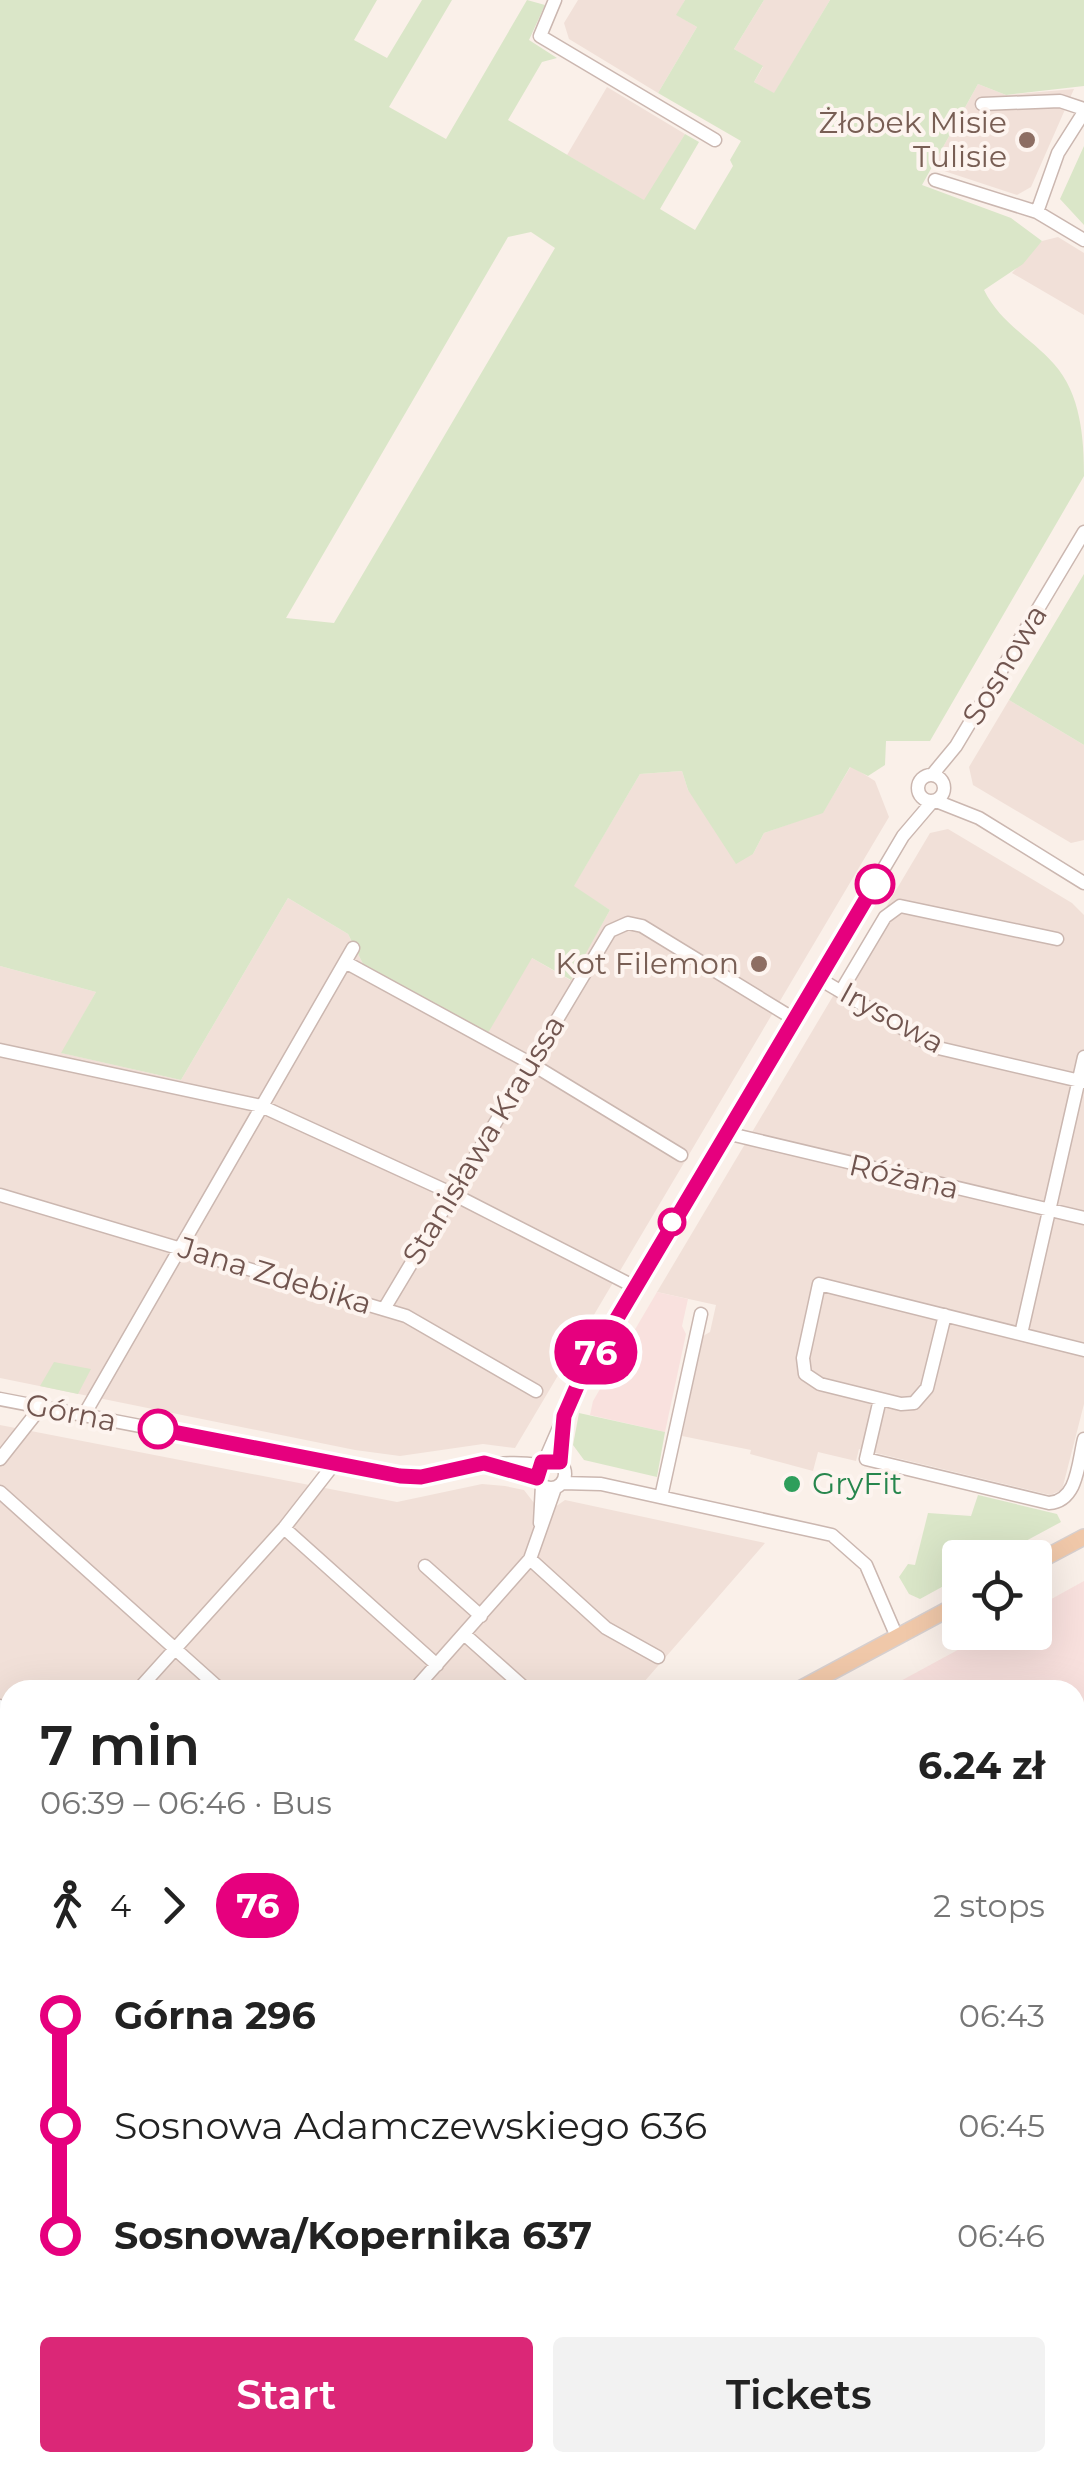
<!DOCTYPE html>
<html lang="en">
<head>
<meta charset="utf-8">
<style>
  body { margin:0; font-family:Montserrat,sans-serif; background:#f2f2f2; color:#222; height:100vh; display:flex; flex-direction:column; font-size:38px; white-space:nowrap }
  * { box-sizing:border-box; margin:0 }
  p { font-size:32px; color:#767676 }
  .icon { flex:none; width:55px; height:55px; fill:none; stroke:currentColor; stroke-width:2; stroke-linecap:round; stroke-linejoin:round }
  .map { position:relative; flex:1; overflow:hidden }
  .panel { position:absolute; left:0px; top:1680px; width:1085px; height:792px; display:flex; flex-direction:column; background:#fff; border-radius:30px 30px 0 0; box-shadow:0 10px 40px #0002 }
  .panel>* { flex:none }
  .badge { padding:0 20px; border-radius:32px; font-size:35px; line-height:65px }
  .tools { position:absolute; left:942px; top:1540px; display:grid; gap:20px }
  .tools a { display:grid; place-items:center; width:110px; height:110px; border-radius:10px; background:#fff; box-shadow:0 10px 40px #0002; font-size:50px }
  .map>.badge { position:absolute; translate:-50% -50%; box-shadow:0 0 0 5px #fff }
  .legs { display:flex; align-items:center; gap:15px; height:110px; padding:0 40px; font-size:32px }
  .legs p { margin-inline-start:auto }
  .overview { display:flex; align-items:center; justify-content:space-between; height:170px; padding:0 40px }
  h1 { font-size:55px; font-weight:600; line-height:75px }
  .action { display:flex; gap:20px; margin-top:auto; padding:20px 40px }
  .action a { flex:1; height:115px; border-radius:10px; background:#db2777; color:#fff; font-size:40px; font-weight:600; line-height:115px; text-align:center }
  .action a+a { background:#f2f2f2; color:#222 }
  ul { padding:0 40px; list-style:none }
  li { display:flex; align-items:center; gap:35px; height:110px; font-size:38px }
  li i { display:grid; place-items:center; width:15px; height:100%; margin:0 12px; background:currentColor }
  li i::after { content:''; width:25px; height:25px; margin:-12px; border:8px solid; border-radius:50%; background:#fff }
  li p { margin-inline-start:auto }
  li:first-child i { background:linear-gradient(#0000 50%,currentColor 0) }
  li:last-child i { background:linear-gradient(currentColor 50%,#0000 0) }
  .map>svg:first-child { display:block }
</style>
</head>
<body>
<div class="map">
<svg width="1084" height="2471" viewBox="0 0 1084 2471">
  <rect width="100%" height="100%" fill="#faf0e9"/>
  <path fill="#f1e0d8" d="M578,0H685L677,15L697,27L658,93L569,39L564,23Z
    M764,0H830L774,94L754,82L763,67L734,49Z
    M978,84L1006,95L1074,89L1031,187L1017,195L932,167Z
    M607,87L685,134L645,201L567,155Z
    M1058,237L1084,253V315L1012,273L1042,241Z
    M1009,700L1084,745V840L1071,843L973,785L969,767Z
    M851,766L875,781L889,817L515,1448L483,1444L400,1456L355,1450L0,1378V966L96,992L62,1053L181,1080L288,898L348,934L363,964L532,958L570,980L610,910L573,887L640,774L682,771L688,790L753,854L764,833L823,812Z
    M948,829L1072,903L1084,915V1404L1062,1490L1050,1495L859,1449L856,1461L818,1452L813,1471L750,1454L751,1450L682,1436L703,1336L710,1332L716,1305L657,1292L930,833Z
    M0,1425L397,1502L482,1484L505,1486L524,1490L534,1503L555,1507L565,1500L765,1543L637,1690H10V2081L0,2088Z"/>
  <path fill="#f9e1de" d="M657,1292L688,1299L682,1326L686,1334L665,1432L590,1415L593,1401Z
    M1084,1581V2053L1075,2062V1690H884L989,1633L1035,1632V1608Z
    M1075,2110L1084,2117V2346L1075,2345Z
    M0,2300L10,2301V2438L0,2437Z
    M177,2463L642,2462V2463L634,2471H233Z"/>
  <path fill="#dae6c8" fill-rule="evenodd" d="M0,0H377L354,40L387,58L422,0H452L389,107L446,139L527,0L545,5L529,40L557,58L542,62L508,120L644,200L685,134L699,142L660,209L695,230L733,166L730,160L741,141L658,93L697,27L676,15L685,0H764L734,49L763,66L754,82L774,93L830,0H1084V86L1006,95L978,84L922,185L1011,218L1042,241L1023,264L984,290C1001,324 1030,337 1054,364C1081,394 1084,439 1084,476L930,741H886L885,765L868,776L850,767L823,813L764,833L753,854L736,864L688,790L682,771L640,774L574,886L610,910L571,980L532,958L488,1033L363,964L348,934L288,898L181,1080L61,1053L96,992L0,966ZM531,232L555,248L334,623L286,618L508,237Z
    M1084,146V225L1060,199Z
    M1084,574V745L1009,700Z
    M54,1362L91,1369L78,1394L40,1386Z
    M579,1413L665,1432L657,1477L584,1460L573,1445Z
    M978,1495L1057,1514L1061,1522L996,1557L960,1558V1577L920,1599L909,1594L899,1577L908,1564L915,1565L928,1513L971,1516Z
    M1075,2419L1084,2422V2471H784L791,2462H1075Z"/>
  <g fill="none" stroke-linecap="round" stroke-linejoin="round">
    <g stroke="#cbb7b0" stroke-width="15">
      <path id="minor" d="M555,0L540,36L715,140
        M982,104L1060,101L1084,109
        M935,180L1037,212L1084,240
        M1037,212L1058,153L1084,112
        M918 788a13 13 0 1 1 26 0a13 13 0 1 1-26 0Z
        M932,775L956,746L1084,532
        M936,801L979,818L1084,883
        M345,962L530,1063L681,1155
        M818,978L934,1047L1084,1082
        M841,991L885,917L900,906L1057,939
        M0,1050L261,1106L451,1193L635,1287
        M726,1133L1084,1218
        M0,1195L406,1316L536,1391
        M384,1309L610,931L628,923L642,926L794,1019
        M945,1315L927,1388L914,1403L901,1404L820,1384L805,1374L803,1358L819,1284L1084,1350
        M1021,1334L1084,1057
        M0,1399L400,1476C449,1478 485,1457 539,1465
        M880,1399L866,1459L1049,1503C1078,1501 1078,1463 1084,1439
        M84,1415L353,948
        M0,1459L41,1407
        M537 1474a14 14 0 1 1 28 0a14 14 0 1 1-28 0Z
        M545,1460L578,1384L903,836L932,802
        M562,1483L601,1484L832,1535L866,1565L897,1637
        M0,1492L221,1690
        M661,1497L701,1314
        M540,1523L542,1485
        M284,1528L437,1665
        M530,1559L606,1628L658,1657
        M425,1566L481,1616
        M464,1634L527,1690
        M138,1690L284,1528L334,1464
        M414,1690L530,1559L555,1488
        M0,1706L10,1715
        M0,1846L10,1834
        M0,1880L10,1889
        M0,2030L10,2039
        M1075,2086L1084,2076
        M0,2103L10,2098
        M0,2190L10,2182
        M0,2213L10,2220
        M0,2295L10,2296
        M0,2463L76,2471
        M716,2471L729,2462"/>
    </g>
    <g stroke="#d7cfce" stroke-width="18">
      <path id="major" d="M1035,1563L1084,1537
        M798,1690L960,1603
        M0,2135L10,2129"/>
    </g>
    <use href="#minor" stroke="#fff" stroke-width="12"/>
    <use href="#major" stroke="#f0c8a9" stroke-width="15"/>
    <path stroke="#b1a8c3" stroke-width="2.5" stroke-dasharray="15 10" stroke-linecap="butt" d="M0,2253L10,2254
      M1075,2393L1084,2394"/>
  </g>
  <g fill="none" stroke-linecap="round" stroke-linejoin="round">
    <g stroke="#fff" stroke-width="22">
      <path id="line-1" d="M158,1429L400,1476L421,1477L484,1463L537,1478L542,1462H560L564,1416L578,1384L875,884"/>
    </g>
    <use href="#line-1" stroke="#e6007e" stroke-width="15"/>
  </g>
  <g fill="#8d6e63" stroke="#fdf4ef" stroke-width="4">
    <circle cx="1027" cy="140" r="10"/>
    <circle cx="759" cy="964" r="10"/>
  </g>
  <g fill="#fff" stroke="#e6007e" stroke-width="5">
    <circle cx="875" cy="884" r="18"/>
    <circle cx="672" cy="1222" r="12"/>
    <circle cx="158" cy="1429" r="18"/>
  </g>
  <circle fill="#2e9e5b" stroke="#fdf4ef" stroke-width="4" cx="792" cy="1484" r="10"/>
  <g text-anchor="middle" stroke-width="8" stroke-linejoin="round" paint-order="stroke">
    <g font-size="30" fill="#785e54" stroke="#fdf4ef" text-anchor="end">
      <text x="1007" y="133">Żłobek Misie<tspan x="1007" dy="34">Tulisie</tspan></text>
      <text x="739" y="974">Kot Filemon</text>
    </g>
    <g font-size="30" fill="#71554f" stroke="#fdf4ef">
      <text transform="translate(1005 665) rotate(-59)" y="10">Sosnowa</text>
      <text transform="translate(892 1018) rotate(29)" y="10">Irysowa</text>
      <text transform="translate(484 1140) rotate(-59)" y="10">Stanisława Kraussa</text>
      <text transform="translate(904 1177) rotate(13)" y="10">Różana</text>
      <text transform="translate(275 1276) rotate(17)" y="10">Jana Zdebika</text>
      <text transform="translate(71 1413) rotate(11)" y="10">Górna</text>
    </g>
    <g font-size="30" fill="#27864d" stroke="#fdf4ef" text-anchor="start">
      <text x="812" y="1494">GryFit</text>
    </g>
  </g>
</svg>
<div class="tools">
<a><svg class="icon" aria-label="locate" viewBox="0 0 24 24"><circle cx="12" cy="12" r="6"/><path d="M12 2v4M12 18v4M2 12h4M18 12h4"/></svg></a>
</div>
<b class="badge" style="left:596px;top:1352px;background:#e6007e;color:#fff">76</b>
<section class="panel">
<div class="overview"><div><h1>7 min</h1><p>06:39 – 06:46 · Bus</p></div><b>6.24 zł</b></div>
<div class="legs"><svg class="icon" aria-label="walk" viewBox="0 0 24 24"><circle cx="13" cy="4" r="2"/><path d="M13 8l-2 6 4 7M11 14l-3 7M7 12l3-4h3l4 4"/></svg>4<svg class="icon" aria-label="forward" viewBox="0 0 24 24"><path d="M9 5l7 7-7 7"/></svg><b class="badge" style="background:#e6007e;color:#fff">76</b><p>2 stops</p></div>
<ul>
<li><i style="color:#e6007e"></i><b>Górna 296</b><p>06:43</p></li>
<li><i style="color:#e6007e"></i><span>Sosnowa Adamczewskiego 636</span><p>06:45</p></li>
<li><i style="color:#e6007e"></i><b>Sosnowa/Kopernika 637</b><p>06:46</p></li>
</ul>
<div class="action"><a>Start</a><a>Tickets</a></div>
</section>
</div>
</body>
</html>
